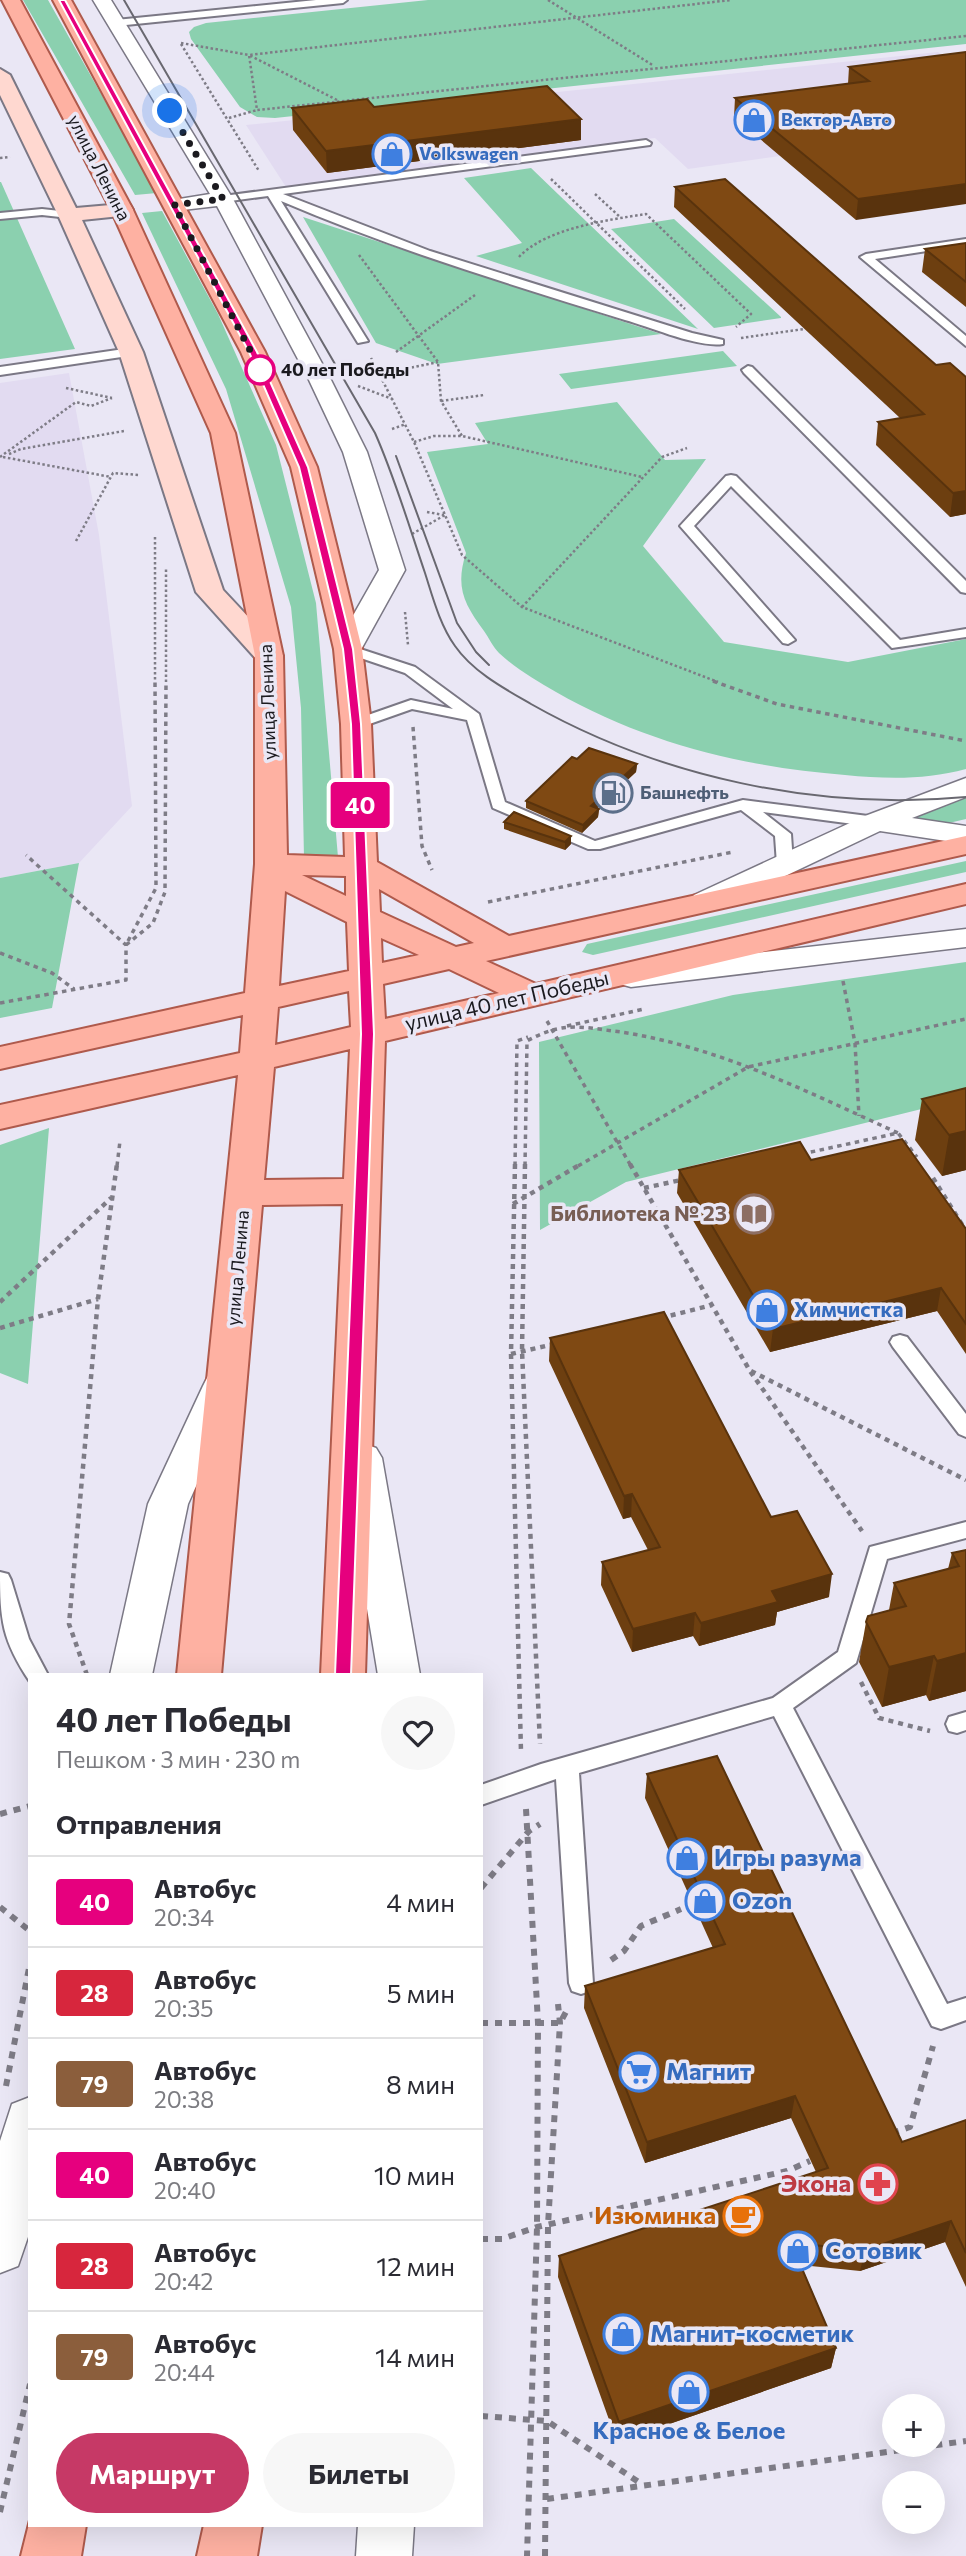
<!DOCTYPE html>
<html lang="ru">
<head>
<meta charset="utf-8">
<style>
  body { margin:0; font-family:Commissioner,sans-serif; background:#f7f7f7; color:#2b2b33; height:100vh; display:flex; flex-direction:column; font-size:26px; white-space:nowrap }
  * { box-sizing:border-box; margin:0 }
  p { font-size:23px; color:#7c7c81 }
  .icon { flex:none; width:38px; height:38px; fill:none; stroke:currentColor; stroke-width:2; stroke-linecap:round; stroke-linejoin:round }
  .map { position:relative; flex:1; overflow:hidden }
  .drawer { position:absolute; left:28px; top:1673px; width:455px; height:854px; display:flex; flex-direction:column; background:#fff; border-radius:0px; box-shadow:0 7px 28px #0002 }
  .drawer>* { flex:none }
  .badge { padding:0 14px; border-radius:5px; font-size:24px; line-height:46px }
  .controls { position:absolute; left:882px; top:2394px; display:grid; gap:14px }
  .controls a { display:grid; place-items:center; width:63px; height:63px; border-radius:50%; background:#fff; box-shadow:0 7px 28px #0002; font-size:35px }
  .you { position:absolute; width:35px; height:35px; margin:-18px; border:5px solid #fff; border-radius:50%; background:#1a73e8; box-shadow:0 0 0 10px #1a73e833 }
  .map>.badge { position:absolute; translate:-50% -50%; box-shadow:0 0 0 4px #fff }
  h2 { padding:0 28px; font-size:26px; line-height:63px }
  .round { display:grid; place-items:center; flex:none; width:74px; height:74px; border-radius:37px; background:#f7f7f7 }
  .head { display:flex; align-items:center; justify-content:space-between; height:119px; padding:0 28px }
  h1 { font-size:33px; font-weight:700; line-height:52px }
  .action { display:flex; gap:14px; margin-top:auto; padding:14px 28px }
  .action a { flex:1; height:80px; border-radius:42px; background:#c63966; color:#fff; font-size:28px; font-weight:700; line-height:80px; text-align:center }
  .action a+a { background:#f7f7f7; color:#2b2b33 }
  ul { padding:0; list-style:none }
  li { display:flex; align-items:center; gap:21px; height:91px; padding:0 28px; border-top:2px solid #e1e1e2 }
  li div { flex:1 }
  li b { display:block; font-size:26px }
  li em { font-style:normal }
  li .badge { min-width:77px; font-weight:700; text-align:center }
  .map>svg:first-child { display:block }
</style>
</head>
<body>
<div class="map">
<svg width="966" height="2556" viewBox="0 0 966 2556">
  <rect width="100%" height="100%" fill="#eae7f5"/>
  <path fill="#e2dbf1" d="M938,52L966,71L780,156L688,169L655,138L286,187L246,125Z
    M69,373L99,535L132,806L79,863L0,878V383Z"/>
  <path fill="#8bd0af" d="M23,0H48L157,193L135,195Z
    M428,0H966V44L275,118L257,117L240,107L191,39L189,32L194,27L206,23Z
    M531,168L698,329L476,256L522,243L464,178Z
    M0,182H1L75,349L0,359Z
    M162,211L218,314L276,445L316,603L338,857L304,858L301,708L291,607L226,389L142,213Z
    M303,217L661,334L437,364L376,343Z
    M674,219L781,317V318L714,328L611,229Z
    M723,351L737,366L571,389L559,374Z
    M617,402L665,460L706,459L643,546L724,642L848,662L966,639V769C926,780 886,779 845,775C744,767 645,743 556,692C537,681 516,669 499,653C493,647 489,638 484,631C464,604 455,587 466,553L427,452L488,444L475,423Z
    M966,797V819L936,826L905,820Z
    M966,861V872L593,955L582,952L587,944Z
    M79,863L52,1008L0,1018V878Z
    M966,962V1098L626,1182L540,1230L539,1042L733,995Z
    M49,1128L28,1384L0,1373V1145Z"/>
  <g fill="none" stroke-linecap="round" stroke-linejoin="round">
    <g stroke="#7b7885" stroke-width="4">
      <path id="lane" d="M316,0H347L343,3L116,26L111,23L116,20Z
        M646,140L651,143L650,145L283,194L430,251L692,333L723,340V344C698,348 651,327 625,320C509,284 393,249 281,201L368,341L358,343L268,196L223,202L218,199L223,196Z
        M42,209L69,212L74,215L69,218L42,215L0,219V213Z
        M966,239V245L875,259L966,336V346L860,257L866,254Z
        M131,348L137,352L135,355L0,375V367Z
        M748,366L752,367L966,581V593L961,592L744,373L742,370Z
        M731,475L736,476L900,640L966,629V637L892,648L731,486L694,526L795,640L788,644L783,643L680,526L726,476Z
        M348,645L415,667L479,714L505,802L595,841L743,800L876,817L884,822L876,827L763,812L791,834L793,864L785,869L777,864L775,836L741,810L600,849H588L493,808L467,720L412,709L361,727H351L349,724L351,721L411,700L453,709L405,673L343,652V646Z
        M900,1335L907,1337L966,1414V1437L959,1434L893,1347L890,1342L893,1337Z
        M966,1522V1538L887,1559L856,1663L793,1708L947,2004L966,1998V2020L941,2029L932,2026L774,1716L579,1773L593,1983L590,1991L581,1994L572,1991L569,1983L556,1779L481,1805V1785L541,1764L773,1698L838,1652L870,1547Z
        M0,1572L8,1574L11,1580L29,1639L48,1675H30V1682C2,1640 0,1620 0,1572Z
        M966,1712V1730L957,1733L949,1731L946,1724L949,1717Z"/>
    </g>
    <g stroke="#7b7885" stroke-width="3">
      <path id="street" d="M93,0H111L233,199L331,380L367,452L405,570L358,655L348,657L338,655L334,649L379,570L343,452L309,380L217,206L174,211L167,209L164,205L167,201L210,194Z
        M966,778V797L912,818L966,826V844L880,831L716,909L705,911L694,909L690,902L694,895L865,816Z
        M966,929V947L631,987L620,984L615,977L620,970L631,967Z
        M222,1372L236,1376L241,1386L188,1504L152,1675H110L148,1504L203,1386L208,1376Z
        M362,1443L376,1448L382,1458L420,1675H378L342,1458L348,1448Z
        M30,2097V2231L18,2266L0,2273V2141L12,2104Z
        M358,2525H414L412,2556H356Z"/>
    </g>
    <g stroke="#7b7885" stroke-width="4">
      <path id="secondary" d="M0,69L10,75L76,208L122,204L130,205L133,210L130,215L82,220L143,352L223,590L279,650L283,656L279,662L269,665L259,662L196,592L119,352L58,215L0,95Z"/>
    </g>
    <g stroke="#af5a4c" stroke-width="4">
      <path id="primary" d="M2,0H20L133,210L235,433L283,656L287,855L345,857L341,724L334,649L291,467L241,352L53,0H71L265,352L317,467L362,649L371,724L377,862L509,936L966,836V854L486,961L536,984L966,884V904L385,1041L365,1675H321L343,1204L262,1205L221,1675H177L238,1075L0,1129V1105L240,1053L243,1015L0,1069V1047L245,993L255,864V656L211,433L111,210ZM302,875L346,876V896ZM379,889L474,943L456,947L380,912ZM285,891L347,922L349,971L279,986ZM381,938L419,955L382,963ZM449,969L499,993L385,1019L383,984ZM349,991L351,1027L275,1045L278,1007ZM350,1049L344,1179L264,1180L274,1067Z
        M30,2520V2525H86L81,2556H21Z
        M204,2525H262L257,2556H197Z"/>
    </g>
    <path stroke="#7e7c86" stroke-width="2.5" stroke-dasharray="2.5 2.5" stroke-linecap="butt" d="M548,0L654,66
      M181,43L249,55L257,110L966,36
      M181,44L259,171
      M337,100L249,55L731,0
      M229,118L257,110
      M0,158L10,157
      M551,179L685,309
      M595,194L620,217
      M359,255L438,362L441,401L462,436
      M519,257C546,228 608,220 646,214L751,314L736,327
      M741,338L804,329
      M396,352L475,295
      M371,358L414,442L462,555L522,607L718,682
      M377,367L399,370L438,362
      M358,386L395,400
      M66,388L112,398
      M441,401L484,395
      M392,429L406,424
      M414,442L434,436H462L642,477
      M9,454L21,449L124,431
      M0,457L76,402L91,406L112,398
      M3,457L111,477
      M427,512L444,515
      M412,534L445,515
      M155,537V682
      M76,541L113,473L139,475
      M522,607L662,457L687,448
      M405,612L408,645
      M166,682V569"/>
    <path stroke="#7e7c86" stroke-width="3.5" stroke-dasharray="4.5 4.5" stroke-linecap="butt" d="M713,681L777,704L966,741
      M413,727L422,846L432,870
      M488,902L733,852
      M128,941L156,888L155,681
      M126,945L153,923L165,892L166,681
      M0,953L52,973L74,989
      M843,981L855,1043L859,1116
      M0,1003L126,980V945L26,855
      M547,1021L631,1166
      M567,1026L644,1009
      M802,1154L898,1133L917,1157
      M117,1166L120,1141
      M515,1166L517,1041L528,1037
      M525,1166L527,1041C538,1035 549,1030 562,1028C581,1025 602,1030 621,1032C719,1047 808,1092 898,1133
      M578,1166L748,1067L966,1019"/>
    <path stroke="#7e7c86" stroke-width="4.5" stroke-dasharray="5 5" stroke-linecap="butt" d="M515,1164L511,1354L521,1752
      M525,1164L522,1351L540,1744
      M630,1164L750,1371L862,1531
      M933,1178L966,1231
      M644,1188L681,1180
      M513,1204L581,1164
      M0,1302L111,1198
      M661,1318L712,1305
      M0,1328L98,1299
      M511,1354L554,1344
      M751,1371L966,1480
      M87,1675L69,1624L98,1299L117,1164
      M861,1682L879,1718L930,1731"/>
    <path stroke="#7e7c86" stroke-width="6" stroke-dasharray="7 7" stroke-linecap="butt" d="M526,1809L538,2023L537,2227L527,2556
      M0,1814L30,1806
      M481,1888L529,1831L540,1824
      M0,1907L30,1931
      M611,1960L624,1951L641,1926L681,1909
      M481,2023H560L567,2010
      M6,2086L30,1963
      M892,2133L910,2127L933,2046
      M481,2239H502L537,2227L787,2171L810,2161
      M481,2416L547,2421L643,2485
      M547,2499L966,2441
      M0,2512L30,2384
      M545,2556L548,2225L560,2023L558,2004"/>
    <use href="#lane" fill="#fff" fill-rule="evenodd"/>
    <use href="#street" fill="#fff" fill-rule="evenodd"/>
    <use href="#secondary" fill="#ffd8d0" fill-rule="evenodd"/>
    <use href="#primary" fill="#feb1a2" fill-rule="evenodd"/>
    <path stroke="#696870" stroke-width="2" d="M124,0L375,433C395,478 409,526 425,573C433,598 440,625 455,646C473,672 505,689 531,704C660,777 817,811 966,797
      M396,456L457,623L476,652L489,665"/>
  </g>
  <path fill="#6d3f10" d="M966,52L856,220L734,117L735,98L848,84L849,67Z
    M292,108L581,119V140L327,173L293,130Z
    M675,187L936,365L966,377V514L950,517L876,445L878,422L900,418L674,207Z
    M966,243V307L922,272L925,249Z
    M577,759L637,764L636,772L597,808L599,809L598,817L582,833L526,808V801Z
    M504,822L571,836V844L565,850L504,829Z
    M966,1088V1170L942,1176L915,1140L922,1099Z
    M811,1160L966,1229V1354L937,1311L770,1352L677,1193L679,1170Z
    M550,1338L771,1517L829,1597L777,1612L775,1625L699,1646L693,1636L632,1652L601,1585L602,1562L648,1550L631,1517L623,1519L549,1361Z
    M966,1550V1691L929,1701L926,1695L882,1707L859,1662L866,1622L889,1610L894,1583L948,1569L952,1553Z
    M647,1774L902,2142L966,2120V2287L945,2242L860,2271L801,2265L836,2348L831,2368L617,2442L558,2277L559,2256L816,2172L791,2118L645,2163L584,2008L585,1986L713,1948L645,1798Z"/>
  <path fill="#59330d" d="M581,119V140L327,173L326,151Z
    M966,184V204L856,220L858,199Z
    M966,491V514L950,517L953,493Z
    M637,764L636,772L591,814V806Z
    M599,809L598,817L582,833L583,825Z
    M571,836V844L565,850V842Z
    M966,1131V1170L942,1176L949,1135Z
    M941,1288L937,1311L770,1352L773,1329Z
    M632,1494L631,1517L623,1519L624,1496Z
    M832,1574L829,1597L777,1612L775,1625L699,1646L701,1623L772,1591Z
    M695,1613L693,1636L632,1652L633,1629Z
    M966,1653V1691L929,1701L937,1661Z
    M934,1656L926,1695L882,1707L889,1667Z
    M795,2096L791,2118L645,2163L647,2142Z
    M951,2221L945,2242L860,2271L865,2250Z
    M836,2348L831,2368L617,2442L619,2422Z"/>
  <path fill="#7f4913" stroke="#59330d" stroke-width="2" d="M966,52V184L858,199L735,98L869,81L849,67Z
    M547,86L581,119L326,151L292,108L367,99L374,107Z
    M725,179L936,365L950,363L966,377V491L953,493L878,422L924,414L675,187Z
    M966,243V282L925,249Z
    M589,748L637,764L591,806L599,809L583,825L526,801L572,757L577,759Z
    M514,812L571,836L565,842L504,822Z
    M966,1088V1131L949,1135L922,1099Z
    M902,1139L966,1229V1324L941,1288L773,1329L679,1170L800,1142L811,1160Z
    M664,1312L771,1517L797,1511L832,1574L772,1591L778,1602L701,1623L695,1613L633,1629L602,1562L660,1547L632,1494L624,1496L550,1338Z
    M966,1550V1653L937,1661L934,1656L889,1667L866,1622L868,1616L906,1606L894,1583L959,1566L952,1553Z
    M717,1756L902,2142L966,2120V2253L951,2221L865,2250L791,2243L836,2348L619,2422L559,2256L828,2168L795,2096L647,2142L585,1986L725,1944L647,1774Z"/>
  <path fill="#e6007e" stroke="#fff" stroke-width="2" d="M59,0H65L257,352L308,467L353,649L361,724L374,1034L351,1675L343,1681L335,1675L361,1034L351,724L343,649L299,467L249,352Z"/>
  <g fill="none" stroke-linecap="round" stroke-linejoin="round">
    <path stroke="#1b1a1f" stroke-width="7" stroke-dasharray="0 12.6" d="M170,111L223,199L174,205L263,375L260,370"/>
  </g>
  <defs>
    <g id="shop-ring" transform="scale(2.0125)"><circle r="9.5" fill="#eae7f5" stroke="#3f7fe0" stroke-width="1.5"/><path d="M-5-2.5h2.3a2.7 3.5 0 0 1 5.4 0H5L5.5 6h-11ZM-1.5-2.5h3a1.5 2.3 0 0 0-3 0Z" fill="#3f7fe0"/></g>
    <g id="fuel-ring" transform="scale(2.0125)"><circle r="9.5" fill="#eae7f5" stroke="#5c6f8a" stroke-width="1.5"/><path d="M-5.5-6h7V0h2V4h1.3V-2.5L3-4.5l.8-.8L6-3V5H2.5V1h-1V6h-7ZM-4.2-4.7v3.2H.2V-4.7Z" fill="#5c6f8a"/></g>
    <g id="library-ring" transform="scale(2.0125)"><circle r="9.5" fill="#eae7f5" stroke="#8d6e63" stroke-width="1.5"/><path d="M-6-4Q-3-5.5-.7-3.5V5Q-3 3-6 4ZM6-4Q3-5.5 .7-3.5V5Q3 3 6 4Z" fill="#8d6e63"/></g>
    <g id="supermarket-ring" transform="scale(2.0125)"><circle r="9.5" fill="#eae7f5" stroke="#3f7fe0" stroke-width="1.5"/><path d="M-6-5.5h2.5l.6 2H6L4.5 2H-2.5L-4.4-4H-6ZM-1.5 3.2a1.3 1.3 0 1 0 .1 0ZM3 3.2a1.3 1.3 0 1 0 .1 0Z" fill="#3f7fe0"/></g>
    <g id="pharmacy-ring" transform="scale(2.0125)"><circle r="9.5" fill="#eae7f5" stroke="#e0444e" stroke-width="1.5"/><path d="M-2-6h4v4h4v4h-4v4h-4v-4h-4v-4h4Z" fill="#e0444e"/></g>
    <g id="cafe-ring" transform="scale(2.0125)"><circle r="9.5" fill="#eae7f5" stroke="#e8710a" stroke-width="1.5"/><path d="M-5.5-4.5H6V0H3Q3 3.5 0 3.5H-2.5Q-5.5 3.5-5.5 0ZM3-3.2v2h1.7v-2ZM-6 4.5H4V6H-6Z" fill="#e8710a"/></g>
  </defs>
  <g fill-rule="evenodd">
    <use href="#shop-ring" x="754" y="120"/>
    <use href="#shop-ring" x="392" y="154"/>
    <use href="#fuel-ring" x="613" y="793"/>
    <use href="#library-ring" x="754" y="1214"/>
    <use href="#shop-ring" x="767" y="1310"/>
    <use href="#shop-ring" x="687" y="1858"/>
    <use href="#shop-ring" x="705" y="1901"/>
    <use href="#supermarket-ring" x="639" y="2072"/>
    <use href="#pharmacy-ring" x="878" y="2184"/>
    <use href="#cafe-ring" x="743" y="2216"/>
    <use href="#shop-ring" x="798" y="2251"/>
    <use href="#shop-ring" x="623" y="2334"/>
    <use href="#shop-ring" x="689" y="2392"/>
  </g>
  <circle fill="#fff" stroke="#e6007e" stroke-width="3.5" cx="260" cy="370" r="14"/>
  <g text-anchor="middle" stroke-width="7" stroke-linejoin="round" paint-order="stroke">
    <g font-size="18" font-weight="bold" fill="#366cbe" stroke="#eae7f5" text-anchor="start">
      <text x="781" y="126">Вектор-Авто</text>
      <text x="419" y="160">Volkswagen</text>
    </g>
    <g font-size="18" fill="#1b1a1f" stroke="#eae7f5">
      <text transform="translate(99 168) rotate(63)" y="6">улица Ленина</text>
      <text transform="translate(268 702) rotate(-92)" y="6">улица Ленина</text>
      <text transform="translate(238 1268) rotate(-85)" y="6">улица Ленина</text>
    </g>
    <g font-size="18" font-weight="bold" fill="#1b1a1f" stroke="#eae7f5" text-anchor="start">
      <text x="281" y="376">40 лет Победы</text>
    </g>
    <g font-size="18" font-weight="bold" fill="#4e5e75" stroke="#eae7f5" text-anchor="start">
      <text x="640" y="799">Башнефть</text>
    </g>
    <g font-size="21" fill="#1b1a1f" stroke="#eae7f5">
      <text transform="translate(507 1001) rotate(-13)" y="7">улица 40 лет Победы</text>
    </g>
    <g font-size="21" font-weight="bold" fill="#785e54" stroke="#eae7f5" text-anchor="end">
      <text x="727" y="1221">Библиотека № 23</text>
    </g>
    <g font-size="21" font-weight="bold" fill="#366cbe" stroke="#eae7f5" text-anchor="start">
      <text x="794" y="1317">Химчистка</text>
    </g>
    <g font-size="24" font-weight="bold" fill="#366cbe" stroke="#eae7f5" text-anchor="start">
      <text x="714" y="1866">Игры разума</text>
      <text x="732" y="1909">Ozon</text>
      <text x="666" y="2080">Магнит</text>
      <text x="825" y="2259">Сотовик</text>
      <text x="650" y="2342">Магнит-косметик</text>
      <text x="689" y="2439" text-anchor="middle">Красное &amp; Белое</text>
    </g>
    <g font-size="24" font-weight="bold" fill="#be3a42" stroke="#eae7f5" text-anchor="end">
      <text x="851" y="2192">Экона</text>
    </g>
    <g font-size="24" font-weight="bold" fill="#c56008" stroke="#eae7f5" text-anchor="end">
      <text x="716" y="2224">Изюминка</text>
    </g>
  </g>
</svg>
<div class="controls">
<a>+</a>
<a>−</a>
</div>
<div class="you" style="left:170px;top:111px"></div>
<b class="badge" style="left:360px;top:805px;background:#e6007e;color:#fff">40</b>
<section class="drawer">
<div class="head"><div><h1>40 лет Победы</h1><p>Пешком · 3 мин · 230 m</p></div><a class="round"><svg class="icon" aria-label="heart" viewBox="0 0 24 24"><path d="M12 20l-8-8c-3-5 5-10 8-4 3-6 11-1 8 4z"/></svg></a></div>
<h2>Отправления</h2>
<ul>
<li><span class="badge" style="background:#e6007e;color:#fff">40</span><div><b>Автобус</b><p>20:34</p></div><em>4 мин</em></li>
<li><span class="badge" style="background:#d7263d;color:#fff">28</span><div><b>Автобус</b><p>20:35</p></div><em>5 мин</em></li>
<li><span class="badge" style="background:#8b5e3c;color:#fff">79</span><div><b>Автобус</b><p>20:38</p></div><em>8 мин</em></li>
<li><span class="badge" style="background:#e6007e;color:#fff">40</span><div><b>Автобус</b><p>20:40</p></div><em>10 мин</em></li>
<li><span class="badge" style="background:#d7263d;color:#fff">28</span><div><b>Автобус</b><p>20:42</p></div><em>12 мин</em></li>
<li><span class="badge" style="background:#8b5e3c;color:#fff">79</span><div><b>Автобус</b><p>20:44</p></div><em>14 мин</em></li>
</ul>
<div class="action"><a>Маршрут</a><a>Билеты</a></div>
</section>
</div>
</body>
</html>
